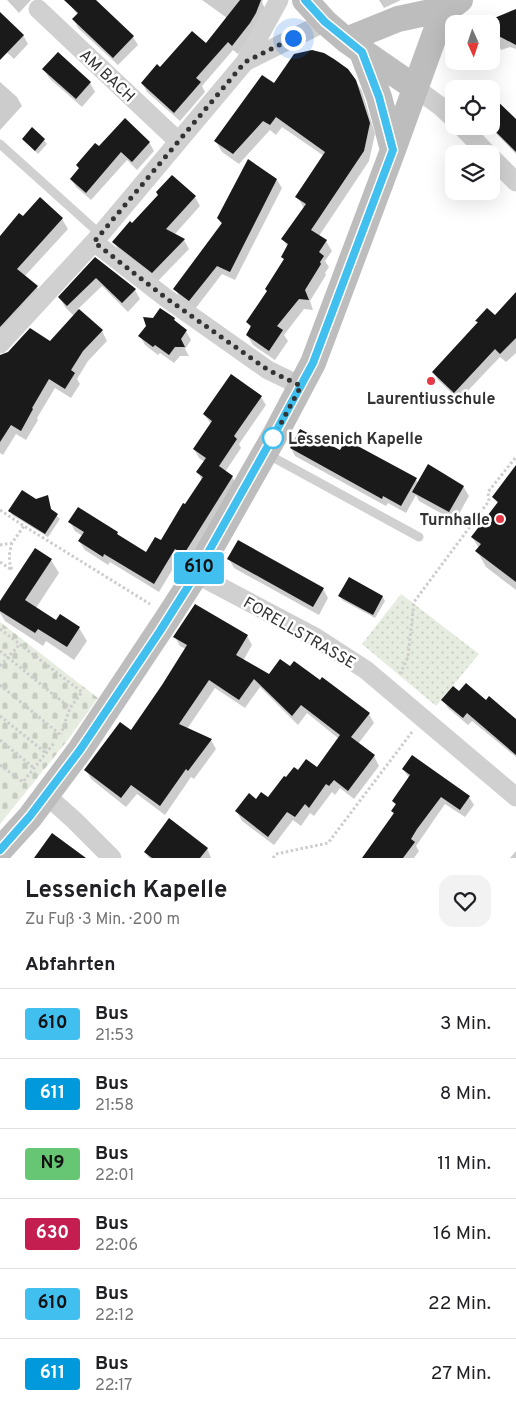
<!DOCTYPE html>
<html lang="de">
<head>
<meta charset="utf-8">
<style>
  body { margin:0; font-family:Overpass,sans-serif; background:#f2f2f2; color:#202124; height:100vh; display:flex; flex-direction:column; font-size:19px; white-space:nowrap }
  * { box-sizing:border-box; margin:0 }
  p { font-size:16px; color:#757577 }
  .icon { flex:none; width:28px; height:28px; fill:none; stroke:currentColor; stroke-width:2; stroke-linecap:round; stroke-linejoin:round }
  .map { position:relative; height:858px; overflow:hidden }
  .drawer { display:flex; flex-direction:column; background:#fff; flex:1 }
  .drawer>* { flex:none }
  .badge { padding:0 10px; border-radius:4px; font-size:18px; line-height:32px }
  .needle { width:32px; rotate:177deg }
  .controls { position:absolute; left:445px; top:15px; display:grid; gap:10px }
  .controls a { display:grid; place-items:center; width:55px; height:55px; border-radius:10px; background:#fff; box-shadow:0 5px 20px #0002; font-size:25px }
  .you { position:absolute; width:25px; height:25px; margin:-12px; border:4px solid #fff; border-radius:50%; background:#1a73e8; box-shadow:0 0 0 8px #1a73e833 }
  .map>.badge { position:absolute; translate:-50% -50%; box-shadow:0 0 0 2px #fff }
  h2 { padding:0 25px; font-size:19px; line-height:45px }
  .round { display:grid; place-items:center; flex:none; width:52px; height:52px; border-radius:15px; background:#f2f2f2 }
  .headline { display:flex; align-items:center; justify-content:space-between; height:85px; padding:0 25px }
  h1 { font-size:24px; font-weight:700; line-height:38px }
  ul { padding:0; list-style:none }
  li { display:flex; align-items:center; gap:15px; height:70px; padding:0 25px; border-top:1px solid #e0e0e0 }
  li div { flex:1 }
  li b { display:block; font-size:19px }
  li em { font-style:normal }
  li .badge { min-width:55px; font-weight:700; text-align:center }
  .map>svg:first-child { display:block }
</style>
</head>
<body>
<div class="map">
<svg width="516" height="858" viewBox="0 0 516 858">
  <defs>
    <pattern id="grass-dots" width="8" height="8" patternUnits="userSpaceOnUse" patternTransform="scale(1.25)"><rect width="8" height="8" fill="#e6ecdf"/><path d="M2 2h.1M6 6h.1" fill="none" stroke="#c6cbc0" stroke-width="1.8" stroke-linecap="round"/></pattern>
    <pattern id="cemetery-stones" width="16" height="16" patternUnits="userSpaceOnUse" patternTransform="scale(1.25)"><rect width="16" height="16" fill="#e6ecdf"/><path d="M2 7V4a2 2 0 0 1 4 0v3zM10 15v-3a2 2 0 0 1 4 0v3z" fill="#c6cbc0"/></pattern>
  </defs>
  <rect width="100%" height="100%" fill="#fff"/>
  <path fill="url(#grass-dots)" d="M401,594L479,654L436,706L362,644Z"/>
  <path fill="url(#cemetery-stones)" d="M0,622L98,698L67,741L0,824Z"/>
  <path fill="#0003" d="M7,0H31L19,13Z
    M66,0H94L133,37L138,45L118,65L78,28L74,20L78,15Z
    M202,0H263L262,2L265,9L261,22L238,54L233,50L202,86L205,92L180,121L147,92L142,83L161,69L206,45L227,18Z
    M379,0H401L384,8Z
    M516,10V49L510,47L501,50L491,29Z
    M0,19L23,35L28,44L14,59L0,46Z
    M58,54L90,83L95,92L82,107L49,78L44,69Z
    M355,80L362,91L375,134L369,161L319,236L326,241L332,251L325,261L329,267L325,273L326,275L310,301L313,310L304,309L284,335L288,341L275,360L253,345L247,335L251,328L248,322L268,292L285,261L282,257L288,248L283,239L304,208L297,197L324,156L282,127L276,135L270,130L239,164L222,152L216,142L274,85Z
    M0,82L17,97L22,106L0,130Z
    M516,121V154L489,126Z
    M23,139L44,140L47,144L38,154Z
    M149,142L154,151L137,170L127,160L91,200L76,187L71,179L79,169L77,165L99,148Z
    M277,180L282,188L235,280L222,274L195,309L180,298L175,289L222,225L218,218Z
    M195,197L200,206L174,235L184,240L189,249L158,281L119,251L114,242L132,225Z
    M23,218L62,219L68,229L24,277L37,287L43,297L0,343V237Z
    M95,259L135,290L140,299L128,312L102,286L78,309L102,331L107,341L88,361L77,379L80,384L71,398L55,388L37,418L38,420L26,440L16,434L3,455L0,453V356L50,343L74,316L65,307L60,298Z
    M516,294V353L506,362L500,357L459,400L438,380L433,372L479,324L477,321L495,316Z
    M160,309L174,319L178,325L186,331L191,340L185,349L189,356H180L174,363L160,353L158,355L145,345L140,336Z
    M261,397L266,405L239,444L241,448L225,472L232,477L237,485L189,562L180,557L159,592L110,562L108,565L85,550L79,541L83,536L75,531L70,522L117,533L120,538L146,554L161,542L202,481L198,472L205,462L199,458L194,449L211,424L204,414Z
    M291,448L340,452L416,479L418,484L463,486L469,496L455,521L419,501L416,495L406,513L388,503L386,506L295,456Z
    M516,467V590L486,567L477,551L479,548L472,537L498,504L493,497Z
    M47,497L52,511L60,519L48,537L12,515L10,511Z
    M229,559L323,589L328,598L319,615L234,568Z
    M51,560L59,573L36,608L56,622L79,628L87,641L74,660L46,641L43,646L5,621L0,613V603Z
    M349,578L383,597L385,601L375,618L342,600L340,596Z
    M247,636L252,645L243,661L269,676L369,714L374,723L358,744L374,756L379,766L354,799L340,788L335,795L332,792L314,816L310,813L301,826L293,820L274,845L242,821L237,812L257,801L268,799L298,771L317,769L339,739L307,713L298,725L260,687L245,708L215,688L187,729L211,740L216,749L194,779L191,777L165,815L137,794L126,807L91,779L86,770L131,732L186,649L180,646L175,637Z
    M459,693L516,720V757L472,721L468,725L448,708L443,700Z
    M403,769L469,797L474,805L465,817L445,804L416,846L419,851L414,858H364L394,815L392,811L396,806L393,801L409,778Z
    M207,848L211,858H149L145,852Z
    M516,851V858H510Z"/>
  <path fill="#1a1a1a" d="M64,0H96L134,36L113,58L72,19L78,13Z
    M240,0H261L256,13L250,23L232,46L228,42L196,78L201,82L174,113L141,83L157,64L160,67L192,31L206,43Z
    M516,9V45L491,32V24H488L487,21Z
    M0,12L24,35L0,60Z
    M312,50L324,53L334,59L348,69L356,80L370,123L364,151L311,230L327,240L319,252L324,256L320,262L321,264L305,290L309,300L299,299L277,326L283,330L269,351L246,335L251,326L246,322L267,291L265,289L284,259L281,257L288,244L281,239L306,204L295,197L325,152L276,117L270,125L263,121L233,154L214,141L262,75L274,83L294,54Z
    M58,52L91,82L76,99L42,69Z
    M491,95L516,119V152L491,127Z
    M125,118L150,142L132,162L121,152L86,193L70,179L79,168L76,165L95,143L99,146Z
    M32,127L45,139L35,151L22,139Z
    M248,159L277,179L230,272L217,266L189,301L173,289L222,223L217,218Z
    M172,175L196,196L166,229L185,239L152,273L112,242L130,221L132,223L158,195L156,192Z
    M40,197L63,218L17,269L38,286L0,327V236L19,213L23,216Z
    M95,257L136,289L122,303L96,278L67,306L58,297Z
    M516,292V338L500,354L495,349L454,393L432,372L478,322L475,321L487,308L495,315Z
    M160,308L175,318L174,320L187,330L181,339L185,347H175L169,355L155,345L153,347L138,336L146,326L143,317L153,318Z
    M79,309L103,330L83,351L71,370L75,373L65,389L49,379L32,408L33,409L21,431L11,425L0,442V355L8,352L30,328L50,341Z
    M231,374L262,396L234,436L237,439L219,466L233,476L184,554L175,549L154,584L104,554L103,557L78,541L84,532L68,522L78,507L118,532L117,534L146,552L155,537L161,540L183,503L185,504L203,477L196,472L206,458L193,449L212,421L203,414Z
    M300,429L340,450L345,441L353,445L354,444L417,478L401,506L383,496L382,499L290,448Z
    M428,464L464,486L449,512L412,492Z
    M516,465V582L475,551L481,544L471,537L498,502L492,497Z
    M22,490L36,499L48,495L51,509L58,514L45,534L8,511Z
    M238,540L324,588L313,607L227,559Z
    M35,548L52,559L25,600L56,620L60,614L80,627L67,647L38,629L35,633L0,611V601Z
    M349,577L383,596L373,615L338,596Z
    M195,604L248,635L236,655L269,674L280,659L290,666L294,661L320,680L322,677L370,713L351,737L375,755L348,791L334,780L329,786L326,784L309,808L305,804L295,817L287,812L268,837L235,811L249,793L256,799L261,792L268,797L284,776L286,777L294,767L298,770L306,759L317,767L340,735L301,705L292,716L254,679L239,700L209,680L179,724L212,739L188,771L186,769L160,806L131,785L121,798L84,770L120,722L131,730L162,685L187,645L173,637Z
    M466,683L486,700L489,696L516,719V755L467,713L463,718L441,700L453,686L459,691Z
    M412,755L470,796L460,810L441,797L417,829L411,839L415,842L403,858H362L394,813L391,811L396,804L392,801L410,775L402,769Z
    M169,818L208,848L200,858H152L144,852Z
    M52,833L86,858H34Z"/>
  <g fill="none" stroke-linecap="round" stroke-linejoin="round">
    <path stroke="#cdcdcd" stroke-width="3" stroke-dasharray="2.5 2.5" stroke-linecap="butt" d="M0,510L24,526L150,604
      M0,545L12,543L24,526
      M0,562L12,570C8,561 9,553 12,543
      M0,629L82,692L70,708L61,734
      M0,651L70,708
      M0,666L20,644
      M400,674L408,657L414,602L489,501L488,492L516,457
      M0,685L62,736
      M0,716L46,753
      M0,740L34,768
      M0,765L23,782L54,743
      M273,858L276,854L328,843L412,732"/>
    <path stroke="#d0d0d0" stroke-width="9" d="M0,144L100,234
      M267,454L419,537"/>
    <path stroke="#d0d0d0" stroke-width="19" d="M38,9L178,141
      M245,62L325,22
      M414,87L440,106L454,119
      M461,126L488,154
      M491,157L516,182
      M94,242L166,298L268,370L301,386
      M0,344L94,242L245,62L279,0
      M196,574L315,637L366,670L516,797
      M46,795L74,820L112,858"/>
    <path stroke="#bdbdbd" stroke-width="26" d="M305,0L325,22L346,40L414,87
      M346,40L398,19L449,8
      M362,52L379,97L393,150
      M0,850L30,817L80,750L169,616L196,574L275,435L313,363L393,150L436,31L449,8L460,0"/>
  </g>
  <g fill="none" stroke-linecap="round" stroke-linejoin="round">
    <g stroke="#fff" stroke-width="11">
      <path id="line" d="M0,850L30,816L80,750L160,631L196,574L274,435L313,363L393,150L379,97L362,52L325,22L305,0"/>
    </g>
    <use href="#line" stroke="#41bfef" stroke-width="8"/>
    <path stroke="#333" stroke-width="5" stroke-dasharray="0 9" d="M273,438L301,386L268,370L166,298L94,242L245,62L293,38"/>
  </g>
  <g fill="#e63946" stroke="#fff" stroke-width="2">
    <circle cx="431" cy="381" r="5"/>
    <circle cx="500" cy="519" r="5"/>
  </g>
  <circle fill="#fff" stroke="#41bfef" stroke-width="2.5" cx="273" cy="438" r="10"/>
  <g text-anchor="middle" stroke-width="5" stroke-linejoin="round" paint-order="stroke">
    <g font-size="16" fill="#333" stroke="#fff">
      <text transform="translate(108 75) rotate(43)" y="6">AM BACH</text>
      <text transform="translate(300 632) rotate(30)" y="6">FORELLSTRASSE</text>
    </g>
    <g font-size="16" font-weight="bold" fill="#333" stroke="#fff">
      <text x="431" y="404">Laurentiusschule</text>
      <text x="490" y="525" text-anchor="end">Turnhalle</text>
    </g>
    <g font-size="16" font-weight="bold" fill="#333" stroke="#fff" text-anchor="start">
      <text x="288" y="444">Lessenich Kapelle</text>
    </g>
  </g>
</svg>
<div class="controls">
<a><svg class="needle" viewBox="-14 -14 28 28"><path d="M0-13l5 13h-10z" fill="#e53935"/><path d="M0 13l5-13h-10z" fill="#757577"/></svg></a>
<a><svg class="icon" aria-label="locate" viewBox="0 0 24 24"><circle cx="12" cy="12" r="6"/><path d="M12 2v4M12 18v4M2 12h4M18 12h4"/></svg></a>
<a><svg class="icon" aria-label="layers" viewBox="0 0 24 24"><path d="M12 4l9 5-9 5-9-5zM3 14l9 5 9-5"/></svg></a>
</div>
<div class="you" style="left:293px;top:38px"></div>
<b class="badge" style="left:199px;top:568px;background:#41bfef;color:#111">610</b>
</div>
<section class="drawer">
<div class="headline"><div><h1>Lessenich Kapelle</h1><p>Zu Fuß · 3 Min. · 200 m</p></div><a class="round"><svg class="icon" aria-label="heart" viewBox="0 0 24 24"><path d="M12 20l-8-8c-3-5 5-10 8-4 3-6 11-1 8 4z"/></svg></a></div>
<h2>Abfahrten</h2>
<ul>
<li><span class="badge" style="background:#41bfef;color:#111">610</span><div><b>Bus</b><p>21:53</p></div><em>3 Min.</em></li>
<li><span class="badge" style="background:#0099dc;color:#fff">611</span><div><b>Bus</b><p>21:58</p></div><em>8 Min.</em></li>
<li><span class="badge" style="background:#66c674;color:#111">N9</span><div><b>Bus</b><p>22:01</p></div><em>11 Min.</em></li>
<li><span class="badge" style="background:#c41e50;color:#fff">630</span><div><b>Bus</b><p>22:06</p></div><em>16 Min.</em></li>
<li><span class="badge" style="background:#41bfef;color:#111">610</span><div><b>Bus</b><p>22:12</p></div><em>22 Min.</em></li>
<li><span class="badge" style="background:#0099dc;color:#fff">611</span><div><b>Bus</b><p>22:17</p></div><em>27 Min.</em></li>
</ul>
</section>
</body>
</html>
